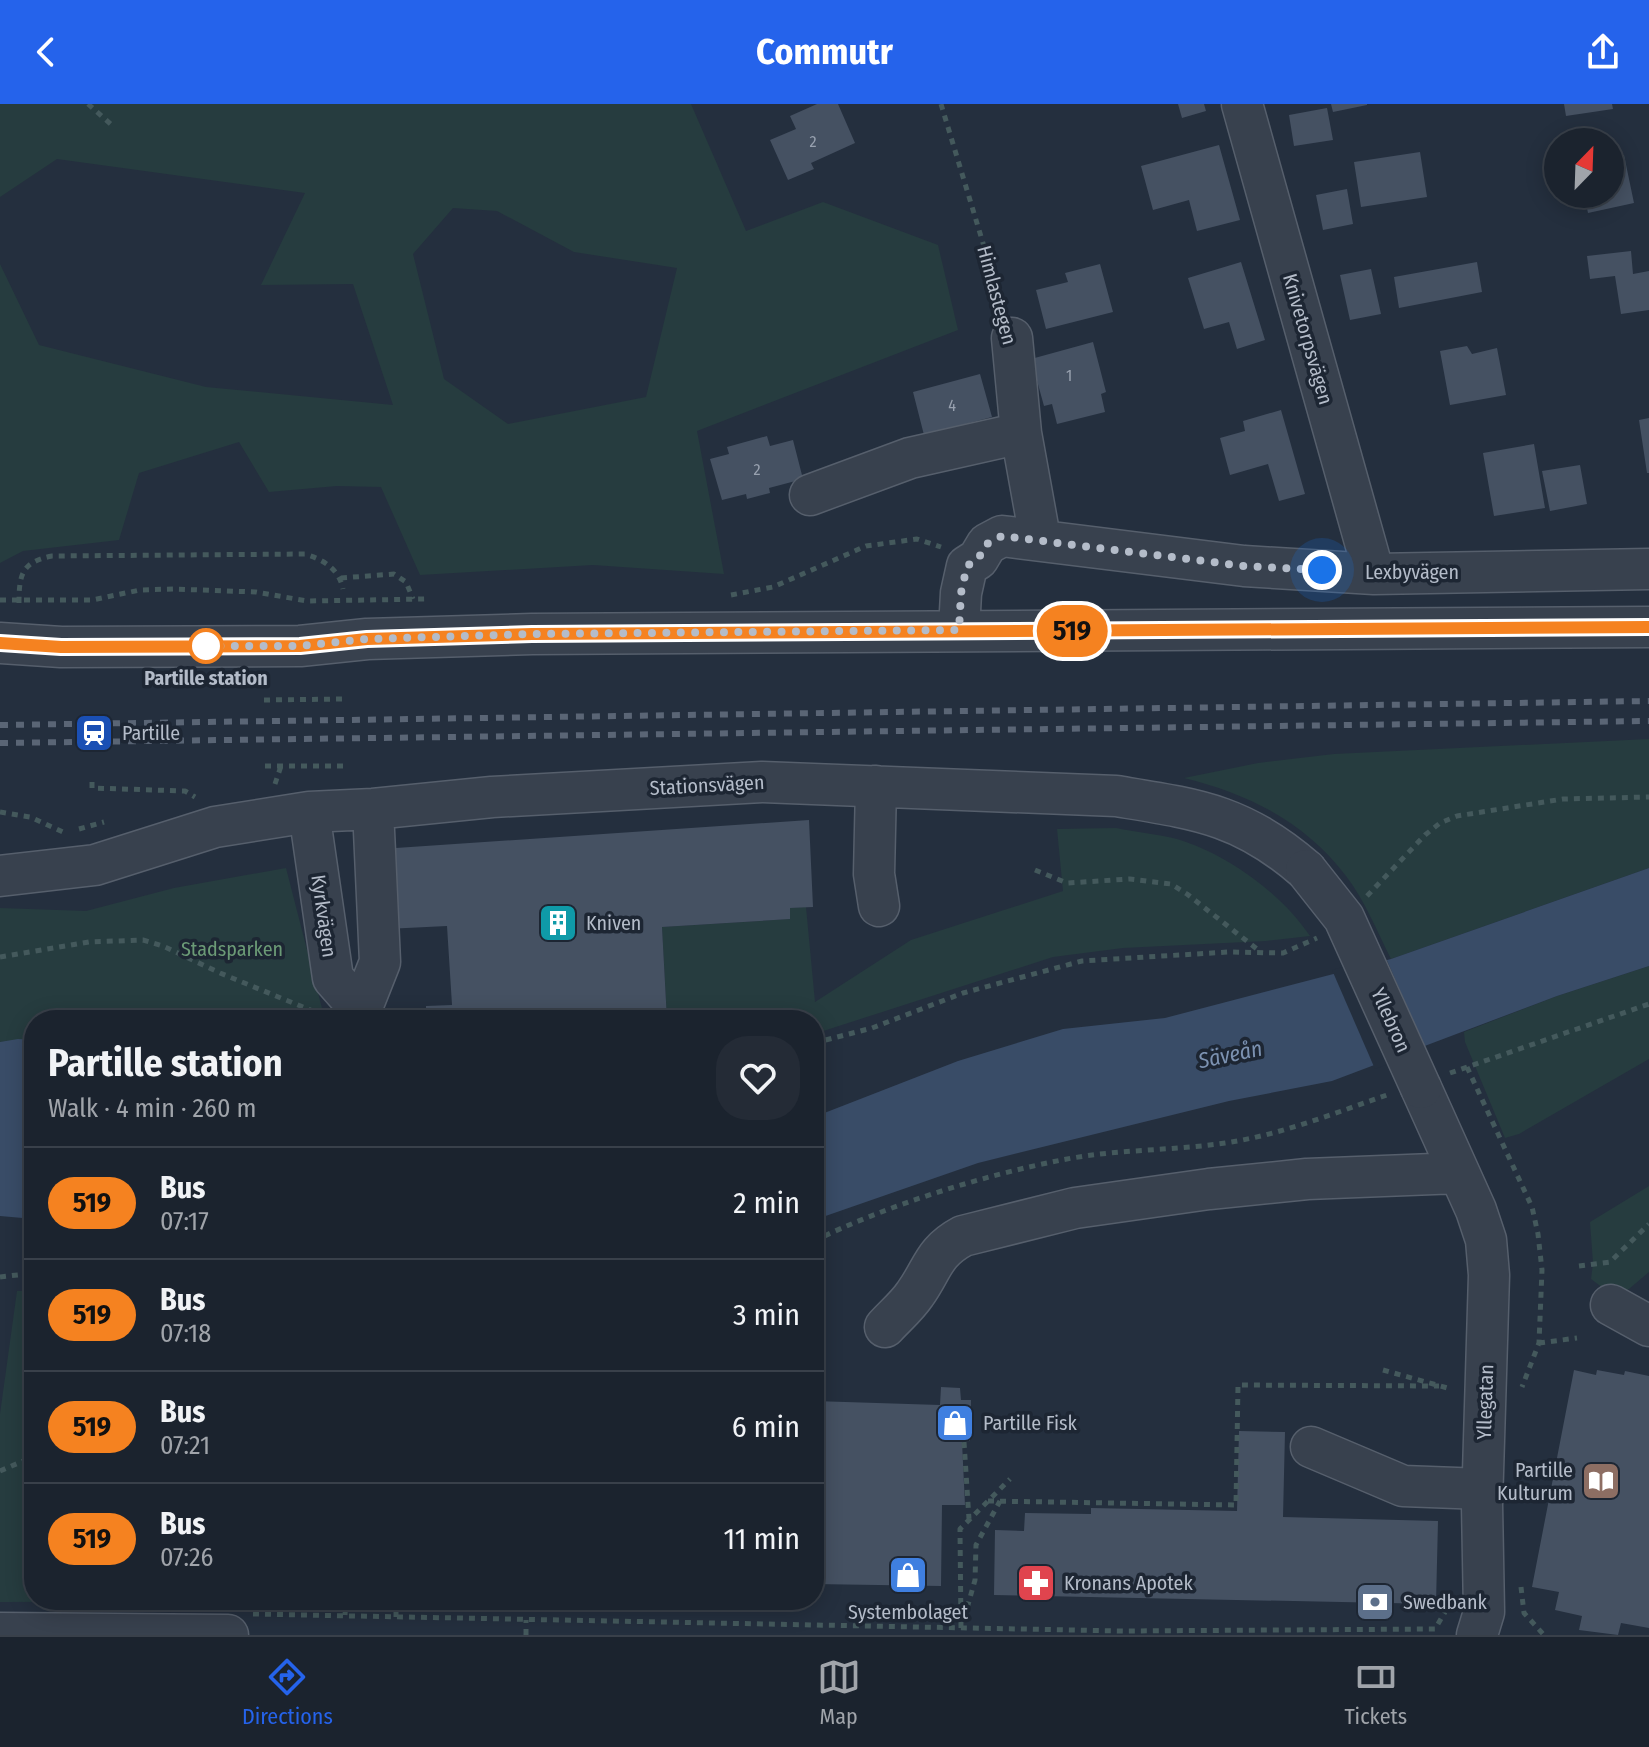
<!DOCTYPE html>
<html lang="en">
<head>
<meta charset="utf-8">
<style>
  body { margin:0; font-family:"Fira Sans Condensed",sans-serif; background:#242b36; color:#f1f3f6; height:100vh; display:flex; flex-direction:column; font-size:30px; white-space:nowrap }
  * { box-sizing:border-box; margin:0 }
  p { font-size:26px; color:#a0a4aa }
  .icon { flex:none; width:44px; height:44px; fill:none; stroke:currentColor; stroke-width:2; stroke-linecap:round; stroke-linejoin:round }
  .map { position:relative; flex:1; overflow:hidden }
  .side { position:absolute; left:24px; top:906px; width:800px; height:600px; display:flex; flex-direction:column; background:#1b232e; border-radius:32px; box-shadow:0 4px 20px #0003,0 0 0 2px #39404a }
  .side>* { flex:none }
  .badge { padding:0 16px; border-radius:26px; font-size:28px; line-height:52px }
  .needle { width:52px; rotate:23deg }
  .buttons { position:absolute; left:1544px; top:24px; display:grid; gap:16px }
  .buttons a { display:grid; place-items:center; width:80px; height:80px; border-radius:50%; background:#1b232e; box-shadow:0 4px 20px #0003,0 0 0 2px #39404a; font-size:40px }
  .you { position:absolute; width:40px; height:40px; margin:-20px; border:6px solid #fff; border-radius:50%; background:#1a73e8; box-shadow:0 0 0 12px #1a73e833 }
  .map>.badge { position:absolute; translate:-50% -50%; box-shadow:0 0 0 4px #fff }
  .round { display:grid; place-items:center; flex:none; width:84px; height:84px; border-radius:32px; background:#242b36 }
  .headline { display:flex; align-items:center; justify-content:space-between; height:136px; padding:0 24px }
  h1 { font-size:38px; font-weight:700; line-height:60px }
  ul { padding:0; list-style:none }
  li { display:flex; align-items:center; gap:24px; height:112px; padding:0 24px; border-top:2px solid #39404a }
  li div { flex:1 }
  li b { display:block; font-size:30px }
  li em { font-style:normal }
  li .badge { min-width:88px; font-weight:700; text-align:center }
  header { display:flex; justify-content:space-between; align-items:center; height:104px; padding:0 24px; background:#2563eb; color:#fff; font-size:36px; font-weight:700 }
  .menu { display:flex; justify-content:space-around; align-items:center; height:112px; border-top:2px solid #39404a; background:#1b232e; font-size:22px; color:#a0a4aa }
  .menu a { display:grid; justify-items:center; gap:4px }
  .menu .active { color:#2563eb }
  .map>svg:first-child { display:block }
</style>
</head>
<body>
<header><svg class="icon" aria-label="back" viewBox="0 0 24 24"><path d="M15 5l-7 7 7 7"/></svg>Commutr<svg class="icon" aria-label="share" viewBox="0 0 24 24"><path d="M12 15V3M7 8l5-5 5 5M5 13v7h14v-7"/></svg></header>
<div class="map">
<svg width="1649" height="1531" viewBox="0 0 1649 1531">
  <rect width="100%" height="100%" fill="#242f3e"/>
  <path fill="#263c3f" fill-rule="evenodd" d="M0,0H691L746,127L823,98L938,141L958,226L697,327L724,470L593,461L420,471L381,383L337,382L269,388L239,338L139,369L119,436L23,447L0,459V160L39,241L206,283L393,301L353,180L261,181L305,89L57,55L0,93ZM453,104L497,107L574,148L677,164L646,293L508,320L444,275L413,150Z
    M1649,635V764L1391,855C1377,827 1365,797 1346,772C1305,718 1249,690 1184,674L1258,659L1334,650Z
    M1116,724C1136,728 1157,730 1177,735C1227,750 1281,789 1310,832L1266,837L1123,844L1053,853L814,930V916H667L662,823L790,815V804L806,803L815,898L911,836L1063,787L1057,725Z
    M286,764L325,916H34V936L0,938V804L86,807L174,784Z
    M1649,862V955L1519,1030L1505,1034L1465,938L1464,928L1557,892Z
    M1649,1082V1168L1623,1190L1607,1187L1591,1175L1593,1159L1590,1118Z
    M17,1187H34V1496L313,1497L0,1498V1310Z"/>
  <path fill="#394c67" d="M1649,764V862L1557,892L1332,977L1229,997L978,1059L814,1116V1013L958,957L1063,925L1165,914L1391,855Z
    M18,935L34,936V1115L0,1112V938Z"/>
  <path fill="#242f3e" d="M1385,852L1426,946L1375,965L1332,866Z"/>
  <path fill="#455162" d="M817,0H838L855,39L811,59L814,65L788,76L770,36L796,25L790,12Z
    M1178,0H1204L1206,7L1182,14Z
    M1331,0H1367V1L1333,8Z
    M1564,0H1612L1613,5L1566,12Z
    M1327,4L1333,36L1294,42L1289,11Z
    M1219,41L1240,116L1197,127L1189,96L1153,106L1141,62Z
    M1420,48L1427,93L1361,103L1354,58Z
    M1624,51L1634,99L1588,109L1584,90H1610V54Z
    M1347,85L1353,120L1323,126L1316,91Z
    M1631,147L1633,170L1649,167V206L1621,210L1615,172L1590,175L1587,152Z
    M1241,158L1265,236L1237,245L1229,218L1204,225L1188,174Z
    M1477,158L1482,188L1399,204L1394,173Z
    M1100,160L1113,208L1046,225L1036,186L1068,178L1065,169Z
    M1371,165L1381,210L1350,216L1340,171Z
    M1093,238L1106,288L1101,290L1105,308L1057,320L1052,300L1044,302L1031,255Z
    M1467,242L1472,250L1497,244L1506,291L1450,301L1440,247Z
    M980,270L992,313L924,331L913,288Z
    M1281,306L1305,390L1279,397L1268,360L1230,371L1220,334L1245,327L1243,317Z
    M1649,314V369H1647L1639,316Z
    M767,332L770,342L793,336L803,375L769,384L770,389L747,395L746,390L722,396L710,355L729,350L727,343Z
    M1534,340L1545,404L1494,412L1483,349Z
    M1580,361L1587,400L1550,407L1542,367Z
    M809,716L813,803L790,804V815L662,823L667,916H426V902L452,901L447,822L386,825L381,745Z
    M1574,1266L1596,1271L1597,1266L1624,1271L1625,1267L1649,1272V1524L1621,1519L1618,1531L1579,1526L1582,1512L1555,1506L1559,1488L1532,1483Z
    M941,1283L960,1284L961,1296H971L970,1337L962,1338L965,1401H942L941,1482L814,1480V1297L940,1301Z
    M1239,1327L1285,1328L1283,1413L1438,1417L1436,1500L994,1491L995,1426L1024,1427L1025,1409L1091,1410V1404L1237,1407Z"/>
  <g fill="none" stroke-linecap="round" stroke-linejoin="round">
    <g stroke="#565f6c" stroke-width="43">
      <path id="minor" d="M1242,0L1374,470
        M1012,234L1021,329L1040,434
        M810,391L910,354L1021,329
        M959,526L961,489L967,462L978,455L987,440L1002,432L1244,462L1374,470L1649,465
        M0,539L61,543L300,542L367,535L532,530L1649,523
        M876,682L874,770L879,802
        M309,708L333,874L361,906L380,858L373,705
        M0,772L95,761L215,723L309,708L373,705L492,693L762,678L1116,692C1196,705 1242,710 1306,766
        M1421,984L1476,1106L1486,1136L1489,1171L1482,1401L1484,1508L1477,1531
        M1611,1201L1649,1222
        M885,1223C895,1212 907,1202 915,1190C933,1165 933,1148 963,1132L1075,1104L1209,1085L1307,1075L1459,1069
        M1311,1343L1403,1382L1483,1385
        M0,1529L228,1531"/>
    </g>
    <path stroke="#44595c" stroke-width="5" stroke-dasharray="6 6" stroke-linecap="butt" d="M88,0L114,23
      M941,0L1002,202
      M341,474L394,470L406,478L413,495
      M731,491L773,483L866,442L917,435L941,443
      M0,496H92L140,486L173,485L256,488L307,497L425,495
      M19,499C19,470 22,458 52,452L305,450C324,456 339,465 343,485
      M264,596L344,595
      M265,662H344
      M92,678V684L185,687L195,693
      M275,680L281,662
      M0,708L30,713L63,728
      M79,725L104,718
      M1035,766L1067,779L1130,775L1171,780L1187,790L1262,849
      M1367,792L1425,731L1440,719L1457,712L1563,695L1649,693
      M0,853L89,838L143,836L163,842L220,869L315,908
      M814,939L872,924L963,889L1082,857L1228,848L1283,849L1317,834
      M1467,963L1532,1103L1538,1130L1542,1166L1539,1239L1522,1283
      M1450,969L1649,900
      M814,1137C885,1102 984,1071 1062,1056C1115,1045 1171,1047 1225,1039C1280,1031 1335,1009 1387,991
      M1579,1162L1610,1158L1649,1120
      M0,1173L34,1169
      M1539,1239L1577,1234
      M1383,1266L1451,1285
      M964,1338L969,1415
      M0,1367L30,1354L34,1338
      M988,1397L1236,1401L1238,1281L1439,1282
      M1521,1483L1524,1509L1544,1531
      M253,1510L1123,1527L1435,1525L1445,1508
      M345,1511L346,1496
      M396,1513V1496
      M964,1515L975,1476L976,1441L1000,1397
      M961,1524L960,1425L1010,1375
      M526,1531V1516"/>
    <use href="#minor" stroke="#38414e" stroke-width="40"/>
    <path stroke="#5a6575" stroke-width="6" stroke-dasharray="8 8" stroke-linecap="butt" d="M0,621L1649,597
      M0,639L1649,617"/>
    <g stroke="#565f6c" stroke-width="43" stroke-linecap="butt">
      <path id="minor-bridge" d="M1306,766L1344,814L1421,984"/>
    </g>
    <use href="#minor-bridge" stroke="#38414e" stroke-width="40"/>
  </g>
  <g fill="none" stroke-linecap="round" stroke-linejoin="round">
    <g stroke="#fff" stroke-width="18">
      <path id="line" d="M0,539L61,543L300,542L367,535L532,530L1649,523"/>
    </g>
    <use href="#line" stroke="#f58220" stroke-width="12"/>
    <path stroke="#b4bcc9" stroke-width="8" stroke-dasharray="0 14.4" d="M206,542H300L367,535L532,530L959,526L961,489L967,462L978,455L987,440L1002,432L1244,462L1322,466"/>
  </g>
  <defs>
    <g id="station-square" transform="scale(2)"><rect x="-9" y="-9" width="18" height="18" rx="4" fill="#1a4fb4" stroke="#1d2633"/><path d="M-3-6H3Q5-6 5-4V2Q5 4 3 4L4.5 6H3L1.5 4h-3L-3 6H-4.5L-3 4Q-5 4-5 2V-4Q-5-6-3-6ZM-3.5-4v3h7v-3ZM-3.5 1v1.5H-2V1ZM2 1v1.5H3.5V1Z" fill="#fff"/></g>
    <g id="building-square" transform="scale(2)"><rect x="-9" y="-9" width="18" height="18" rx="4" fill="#0f9aa8" stroke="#1d2633"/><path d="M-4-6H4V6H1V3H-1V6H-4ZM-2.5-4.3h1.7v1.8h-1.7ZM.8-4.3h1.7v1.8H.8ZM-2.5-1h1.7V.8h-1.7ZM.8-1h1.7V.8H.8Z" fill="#fff"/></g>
    <g id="shop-square" transform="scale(2)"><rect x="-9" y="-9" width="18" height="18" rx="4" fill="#3f7fe0" stroke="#1d2633"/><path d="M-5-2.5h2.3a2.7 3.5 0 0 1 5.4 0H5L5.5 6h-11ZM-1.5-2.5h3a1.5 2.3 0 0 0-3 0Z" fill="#fff"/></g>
    <g id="library-square" transform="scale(2)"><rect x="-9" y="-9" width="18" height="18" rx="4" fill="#8d6e63" stroke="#1d2633"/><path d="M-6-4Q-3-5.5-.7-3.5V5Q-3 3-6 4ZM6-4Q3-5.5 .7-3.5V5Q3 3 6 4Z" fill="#fff"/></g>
    <g id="pharmacy-square" transform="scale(2)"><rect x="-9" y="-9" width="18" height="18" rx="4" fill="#e0444e" stroke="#1d2633"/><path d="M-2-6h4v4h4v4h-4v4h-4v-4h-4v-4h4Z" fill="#fff"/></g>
    <g id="bank-square" transform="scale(2)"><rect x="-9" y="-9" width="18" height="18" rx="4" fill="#5c6f8a" stroke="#1d2633"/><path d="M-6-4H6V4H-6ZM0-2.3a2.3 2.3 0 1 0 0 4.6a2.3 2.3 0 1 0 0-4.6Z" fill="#fff"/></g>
  </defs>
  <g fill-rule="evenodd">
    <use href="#station-square" x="94" y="629"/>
    <use href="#building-square" x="558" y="819"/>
    <use href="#shop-square" x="955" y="1319"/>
    <use href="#library-square" x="1601" y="1377"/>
    <use href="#shop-square" x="908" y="1471"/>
    <use href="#pharmacy-square" x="1036" y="1479"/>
    <use href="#bank-square" x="1375" y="1498"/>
  </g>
  <circle fill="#fff" stroke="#f58220" stroke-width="4" cx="206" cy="542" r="16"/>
  <g text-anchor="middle" stroke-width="7" stroke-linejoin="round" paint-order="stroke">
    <g font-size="16" fill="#98a1af">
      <text x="813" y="43">2</text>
      <text x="1069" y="277">1</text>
      <text x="952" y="307">4</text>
      <text x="757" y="371">2</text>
    </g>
    <g font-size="20" fill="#b4bcc9" stroke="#1d2633">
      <text transform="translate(997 191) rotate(75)" y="7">Himlastegen</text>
      <text transform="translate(1308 235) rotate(74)" y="7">Knivetorpsvägen</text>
      <text x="1412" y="475">Lexbyvägen</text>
      <text transform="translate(707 681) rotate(-3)" y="7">Stationsvägen</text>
      <text transform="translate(324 812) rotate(82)" y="7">Kyrkvägen</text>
      <text transform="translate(1391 916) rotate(66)" y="7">Yllebron</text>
      <text transform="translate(1485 1298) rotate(-88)" y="7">Yllegatan</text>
    </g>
    <g font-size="20" font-weight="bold" fill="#b4bcc9" stroke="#1d2633">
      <text x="206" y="581">Partille station</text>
    </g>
    <g font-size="20" fill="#b4bcc9" stroke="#1d2633" text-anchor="start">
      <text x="122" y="636">Partille</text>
      <text x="586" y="826">Kniven</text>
      <text x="983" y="1326">Partille Fisk</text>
      <text x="1573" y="1373" text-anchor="end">Partille<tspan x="1573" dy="23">Kulturum</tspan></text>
      <text x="1064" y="1486">Kronans Apotek</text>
      <text x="1403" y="1505">Swedbank</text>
      <text x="908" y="1515" text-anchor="middle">Systembolaget</text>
    </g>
    <g font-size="20" fill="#6b9a76" stroke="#1d2633">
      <text x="232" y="852">Stadsparken</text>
    </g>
    <g font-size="22" font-style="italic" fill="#7c92b1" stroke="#1d2633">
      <text transform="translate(1230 950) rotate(-12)" y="8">Säveån</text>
    </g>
  </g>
</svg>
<div class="buttons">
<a><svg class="needle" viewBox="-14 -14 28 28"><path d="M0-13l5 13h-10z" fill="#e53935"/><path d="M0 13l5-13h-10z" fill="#a0a4aa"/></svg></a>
</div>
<div class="you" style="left:1322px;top:466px"></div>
<b class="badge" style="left:1072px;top:527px;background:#f58220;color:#111">519</b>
<section class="side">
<div class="headline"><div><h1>Partille station</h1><p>Walk · 4 min · 260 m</p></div><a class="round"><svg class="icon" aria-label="heart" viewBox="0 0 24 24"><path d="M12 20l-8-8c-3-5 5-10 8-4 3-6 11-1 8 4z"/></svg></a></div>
<ul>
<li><span class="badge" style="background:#f58220;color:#111">519</span><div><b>Bus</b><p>07:17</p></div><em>2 min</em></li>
<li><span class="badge" style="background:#f58220;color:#111">519</span><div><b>Bus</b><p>07:18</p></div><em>3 min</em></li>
<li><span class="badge" style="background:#f58220;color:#111">519</span><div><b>Bus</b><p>07:21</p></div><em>6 min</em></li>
<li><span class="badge" style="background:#f58220;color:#111">519</span><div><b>Bus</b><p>07:26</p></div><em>11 min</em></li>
</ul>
</section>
</div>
<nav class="menu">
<a class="active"><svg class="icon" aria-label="directions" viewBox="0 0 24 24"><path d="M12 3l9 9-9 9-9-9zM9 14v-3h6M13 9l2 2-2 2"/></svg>Directions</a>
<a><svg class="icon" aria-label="map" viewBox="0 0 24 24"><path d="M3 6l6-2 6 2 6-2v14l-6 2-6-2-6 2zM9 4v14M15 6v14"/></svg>Map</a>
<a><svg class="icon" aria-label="tickets" viewBox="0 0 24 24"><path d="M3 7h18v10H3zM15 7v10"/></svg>Tickets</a>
</nav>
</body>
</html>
